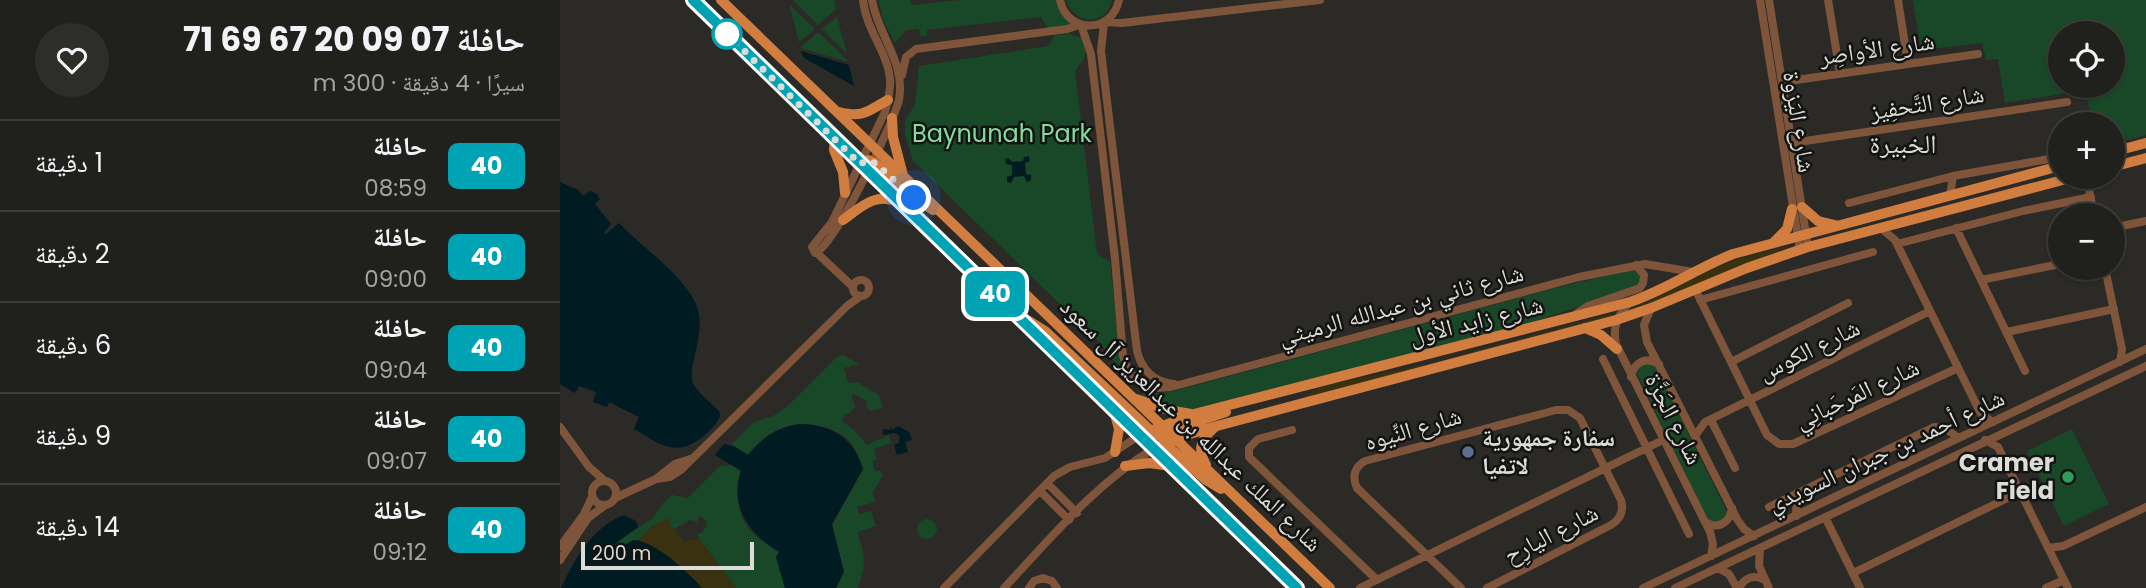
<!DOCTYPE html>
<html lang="ar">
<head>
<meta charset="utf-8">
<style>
  body { margin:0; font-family:Poppins,"Noto Naskh Arabic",sans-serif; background:#2d2d29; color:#f1f3f6; direction:rtl; height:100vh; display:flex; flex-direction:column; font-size:26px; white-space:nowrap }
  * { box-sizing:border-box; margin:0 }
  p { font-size:23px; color:#a2a3a3 }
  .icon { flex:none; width:38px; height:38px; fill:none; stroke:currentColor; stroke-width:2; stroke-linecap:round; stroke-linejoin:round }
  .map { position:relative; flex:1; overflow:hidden; direction:ltr }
  .sheet { display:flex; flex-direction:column; background:#20201c; width:560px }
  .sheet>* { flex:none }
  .badge { padding:0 14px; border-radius:10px; font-size:24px; line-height:46px }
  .fabs { position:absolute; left:1488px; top:21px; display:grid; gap:14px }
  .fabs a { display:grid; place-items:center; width:77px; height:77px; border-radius:50%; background:#20201c; box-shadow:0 2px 5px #0004,0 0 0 2px #3d3e3b; font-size:35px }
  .scale { position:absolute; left:21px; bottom:18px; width:173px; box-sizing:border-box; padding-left:7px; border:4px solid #dbdbd8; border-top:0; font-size:19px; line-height:24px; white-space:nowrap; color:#dbdbd8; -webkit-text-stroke:5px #131311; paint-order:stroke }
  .you { position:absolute; width:35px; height:35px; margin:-18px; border:5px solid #fff; border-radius:50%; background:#1a73e8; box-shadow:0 0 0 10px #1a73e833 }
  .map>.badge { position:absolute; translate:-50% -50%; box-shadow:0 0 0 4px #fff }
  .round { display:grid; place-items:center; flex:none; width:74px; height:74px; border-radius:37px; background:#2d2d29 }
  .overview { display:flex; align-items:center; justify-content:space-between; height:119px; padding:0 35px }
  h1 { font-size:33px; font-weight:700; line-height:52px }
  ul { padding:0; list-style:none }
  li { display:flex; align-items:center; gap:21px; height:91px; padding:0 35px; border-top:2px solid #3d3e3b }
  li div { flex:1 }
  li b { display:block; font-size:26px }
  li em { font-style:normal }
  li .badge { min-width:77px; font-weight:700; text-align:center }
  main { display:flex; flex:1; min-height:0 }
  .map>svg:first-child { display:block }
</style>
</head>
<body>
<main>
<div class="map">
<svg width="1586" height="588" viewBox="0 0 1586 588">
  <rect width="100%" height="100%" fill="#2b2a26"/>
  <path fill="#194829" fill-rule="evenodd" d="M233,0H274L276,9L258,25Z
    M318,0H350L352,5L401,0H498L501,12L513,26L488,29L481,17L367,30V36H360L359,29L346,30L335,43L324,22Z
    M506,0H552C546,27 514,25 506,0Z
    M1353,0H1586V135L1552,144V124H1532L1526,90L1445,103L1438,59L1426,60L1422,43L1361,50ZM1500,33H1552V86H1500Z
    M229,4L255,29L239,42Z
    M277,17L287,54L262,29Z
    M258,32L289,62L240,48Z
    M510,34L522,38L527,47L524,58L515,71L537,254L550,262L560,357L568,375L552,359L541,344L353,161L345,134V121L355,104L359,66L488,46L495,35Z
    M1072,270L1079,272L1082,278L1077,288L928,336L630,411L614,408L582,396V392L586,390L596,393L611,392L1003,286Z
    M283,355L299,364L284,368L288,383L297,382L319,395L323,408L310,411L306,405L307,401L295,394L291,395L295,406L290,413L285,414L282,421L295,431L307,445L329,435L331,443L314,449L317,459L313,461V467L316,471H321L323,475L313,492L315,502L297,507L299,514L311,511L316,526L297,532C304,551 308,568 297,588H276L284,572L272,526L303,469C300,461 297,452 292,444C285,434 272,429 260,426C216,416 172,453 178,499C179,508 181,517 186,525C195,537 207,545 219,552L216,557L225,588H176L139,539L137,534L143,532L147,525L145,519L139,516L137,522L130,520L115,529L110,526L109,519L94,525L78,540L59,549L55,548V544L58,541L93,518L103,503L112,495L128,498L160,466L171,465L175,452L171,445L193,423L215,415L229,405L278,356Z
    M1086,362L1095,366L1167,512L1165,521L1149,522L1077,374L1078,368Z
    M1512,429L1549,504L1504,526L1467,451Z
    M357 529a10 10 0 1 1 20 0a10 10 0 1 1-20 0Z"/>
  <path fill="#3a3111" d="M1232,245L1068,313L738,400L760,387L867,364L1066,310C1098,300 1124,282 1154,268C1179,258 1206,251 1232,245Z
    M109,518L111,526L124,541L139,539L176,588H142L107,557L78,540L95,525Z"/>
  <path fill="#001b22" d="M241,51L289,65L294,86L244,58Z
    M469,156L470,161L465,163L466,174L471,175V180L467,182L464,176L454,177L451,183L447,182V177L452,175V165L446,164L445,159L448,158L452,162L463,161L464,157Z
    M0,182L18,190L23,196L30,191L37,194L40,199L35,204L51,224L44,233L46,234L59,223C82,247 123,275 136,304C148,331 126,368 133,383C138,393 151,403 159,411L160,416C156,425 149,432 141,438C115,458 98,443 74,429L79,417L49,402L47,407L33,402L36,392L19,386L15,393L0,384Z
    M238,424C270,424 294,437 303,469L272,524L284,572L276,588H225L216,557L219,552C189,534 169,507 181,471L155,455L164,444L174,446L188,455C202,438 216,428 238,424Z
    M338,426L349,432L352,440L345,442L348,452L337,455L334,445L339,443L340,436L335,433L323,435V429L330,430L331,427L333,430Z
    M64,515L76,521L78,527L55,544V548L59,549L73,540C94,540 128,572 142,588H1C15,559 32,527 64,515Z"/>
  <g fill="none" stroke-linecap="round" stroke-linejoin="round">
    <path stroke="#7e553a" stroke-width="8" d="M303,0C306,30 328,53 330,79C331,90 328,101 325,112L272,222L252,247L255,253C274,247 333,124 339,100C346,62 318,36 312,0
      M500,0C507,34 552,34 559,0
      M1200,0L1240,250
      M1209,0L1248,247
      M1268,0L1280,73
      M1338,0L1348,64
      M545,22L562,23L760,0
      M544,23L541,51L577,351C582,371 594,382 614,384
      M521,25L531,54L555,259L563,356L568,370L579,381L597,388L611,387L1019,277L1085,264L1133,272
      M342,75L346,57L356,49L507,29L519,25
      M1222,82L1418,54
      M1232,143L1507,102
      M1531,177L1528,184L1534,215
      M1390,195L1393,176
      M1289,203L1393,176L1500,157
      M1321,228L1335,240L1421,414L1433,422
      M1396,228L1465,371
      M1552,228L1586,221
      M1337,244L1463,211L1531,197
      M257,253L293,287
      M1545,268L1562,349L1560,362
      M293 288a8 8 0 1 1 16 0a8 8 0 1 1-16 0Z
      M1421,280L1500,264
      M1135,289L1207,435L1219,444H1233L1398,368
      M1140,300L1313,252
      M1070,302C1058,315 1052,326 1056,344L1150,532L1153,544L1151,556
      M1091,308L1084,325L1087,342L1177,519L1184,529L1194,536
      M1017,313L1028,306L1080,288L1083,283L1084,275L1076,265
      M1447,332L1554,309
      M1043,359L1129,534
      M1171,362L1288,303
      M1071,377C1074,362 1086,356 1099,364
      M1151,420L1175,468
      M0,427L29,467L44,480
      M732,430L698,439L689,448V457L817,580
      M1135,436L1145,422L1370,311
      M1425,440L1438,447L1508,588
      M96,479L115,464L130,459
      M32 493a12 12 0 1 1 24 0a12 12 0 1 1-24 0Z
      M487,483L517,513
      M480,491L509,520
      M55,498L96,479L110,477L121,470L287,306L301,296
      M1209,507L1374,427L1384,428L1399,438
      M1236,516L1237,493
      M1265,517L1300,588
      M1145,522C1158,530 1170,523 1172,508
      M0,547L24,514L32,497
      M1200,548L1199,566L1209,588
      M1488,548L1503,546L1586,507
      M0,560L28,518L44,506
      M1158,568L1169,574L1177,588
      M1293,573L1460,492
      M384,588L494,476L510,467L545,458L580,435
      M444,588C490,539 535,484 593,449
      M469,588L474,581L483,578L492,581L497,588
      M800,588L1103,440
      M901,588L797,488C792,477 794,467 805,461L996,410H1008L1020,418L1061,500C1064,511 1061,519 1051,525L927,588
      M1083,588L1586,349
      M1115,588L1586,366
      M1179,588C1185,577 1195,574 1205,580
      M1486,588L1504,580"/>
    <path stroke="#d17d3f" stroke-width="10" d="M133,0L737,588
      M161,0L770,588
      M279,112C305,118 307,111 328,100
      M332,118L333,137L343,175
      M275,140L274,150L283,172L285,193
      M1552,152L1586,143
      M300,164L308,160L315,163L359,201L373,210
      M1552,167L1586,158
      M1242,207L1258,221L1275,225
      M283,220C301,207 315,192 339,202
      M1214,242L1227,229L1232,209
      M464,318L485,331L591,431L602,437L616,440
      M1025,328L1041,335L1057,349
      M576,399L608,410L631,414
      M554,411L559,429L555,452
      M612,430L666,412
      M580,435L634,414L1070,302C1106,290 1137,268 1173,254L1500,166
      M603,442L646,480L661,489
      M593,449L630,434L657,426L1056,320L1091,308L1187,268L1248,247L1514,177
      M646,465C637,449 641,439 654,428
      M565,466L589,463L611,466"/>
  </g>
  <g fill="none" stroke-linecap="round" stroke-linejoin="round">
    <g stroke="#fff" stroke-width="16">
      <path id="line" d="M133,0L737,588"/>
    </g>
    <use href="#line" stroke="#00a3b4" stroke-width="10"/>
    <path stroke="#dbdbd8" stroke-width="7" stroke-dasharray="0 12.6" d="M167,34L300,164L308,160L315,163L354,198"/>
  </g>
  <circle fill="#fff" stroke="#00a3b4" stroke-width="3.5" cx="167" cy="34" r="14"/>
  <circle fill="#5c6f8a" stroke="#131311" stroke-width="2.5" cx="908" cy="452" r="7"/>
  <circle fill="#2e9e5b" stroke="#131311" stroke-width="2.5" cx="1508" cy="477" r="7"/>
  <g text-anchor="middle" stroke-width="5" stroke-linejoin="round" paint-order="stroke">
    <g font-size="24" fill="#dbdbd8" stroke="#131311">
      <text transform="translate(1317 49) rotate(-8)" y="8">شارع الأواصِر</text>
      <text transform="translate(1367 103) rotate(-9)" y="8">شارع التَّحفِيز</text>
      <text transform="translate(1239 122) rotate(81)" y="8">شارع اليَزوة</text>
      <text transform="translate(841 305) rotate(-15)" y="8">شارع ثاني بن عبدالله الرميثي</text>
      <text transform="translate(916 321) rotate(-14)" y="8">شارع زايد الأول</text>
      <text transform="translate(1249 350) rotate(-26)" y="8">شارع الكوس</text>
      <text transform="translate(1297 394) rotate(-25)" y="8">شارع المَرحَبانِي</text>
      <text transform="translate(1114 419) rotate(63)" y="8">شارع الجَزَّة</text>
      <text transform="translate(631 425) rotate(44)" y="8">شارع الملك عبدالله بن عبدالعزيز آل سعود</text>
      <text transform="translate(853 429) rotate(-16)" y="8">شارع النِّيوه</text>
      <text transform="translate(1326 451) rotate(-25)" y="8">شارع أحمد بن جبران السويدي</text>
      <text transform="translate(991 534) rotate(-27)" y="8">شارع اليارِح</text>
    </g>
    <g font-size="24" fill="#84db9d" stroke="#131311">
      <text x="442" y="142">Baynunah Park</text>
    </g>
    <g font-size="24" font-weight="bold" fill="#dbdbd8" stroke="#131311" text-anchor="start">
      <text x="922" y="446">سفارة جمهورية<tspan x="922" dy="28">لاتفيا</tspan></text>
      <text x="1494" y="471" text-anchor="end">Cramer<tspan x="1494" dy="28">Field</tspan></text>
    </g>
    <g font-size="26" fill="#dbdbd8" stroke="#131311">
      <text x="1343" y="153">الخبيرة</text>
    </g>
  </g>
</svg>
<div class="fabs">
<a><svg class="icon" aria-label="locate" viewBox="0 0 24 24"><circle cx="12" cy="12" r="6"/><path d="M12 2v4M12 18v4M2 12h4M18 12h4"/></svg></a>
<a>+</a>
<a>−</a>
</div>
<div class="scale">200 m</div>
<div class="you" style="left:354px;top:198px"></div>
<b class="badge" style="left:435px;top:294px;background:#00a3b4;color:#fff">40</b>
</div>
<section class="sheet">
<div class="overview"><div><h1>حافلة 07 09 20 67 69 71</h1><p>سيرًا · 4 دقيقة · 300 m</p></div><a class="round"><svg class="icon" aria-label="heart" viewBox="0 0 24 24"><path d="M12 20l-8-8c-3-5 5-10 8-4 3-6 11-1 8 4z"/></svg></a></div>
<ul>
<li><span class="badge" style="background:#00a3b4;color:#fff">40</span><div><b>حافلة</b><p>08:59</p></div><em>1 دقيقة</em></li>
<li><span class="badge" style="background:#00a3b4;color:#fff">40</span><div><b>حافلة</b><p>09:00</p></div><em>2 دقيقة</em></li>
<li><span class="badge" style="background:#00a3b4;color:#fff">40</span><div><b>حافلة</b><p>09:04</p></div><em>6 دقيقة</em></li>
<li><span class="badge" style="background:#00a3b4;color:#fff">40</span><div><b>حافلة</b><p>09:07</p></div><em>9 دقيقة</em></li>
<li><span class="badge" style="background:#00a3b4;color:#fff">40</span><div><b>حافلة</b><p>09:12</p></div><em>14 دقيقة</em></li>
</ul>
</section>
</main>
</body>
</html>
